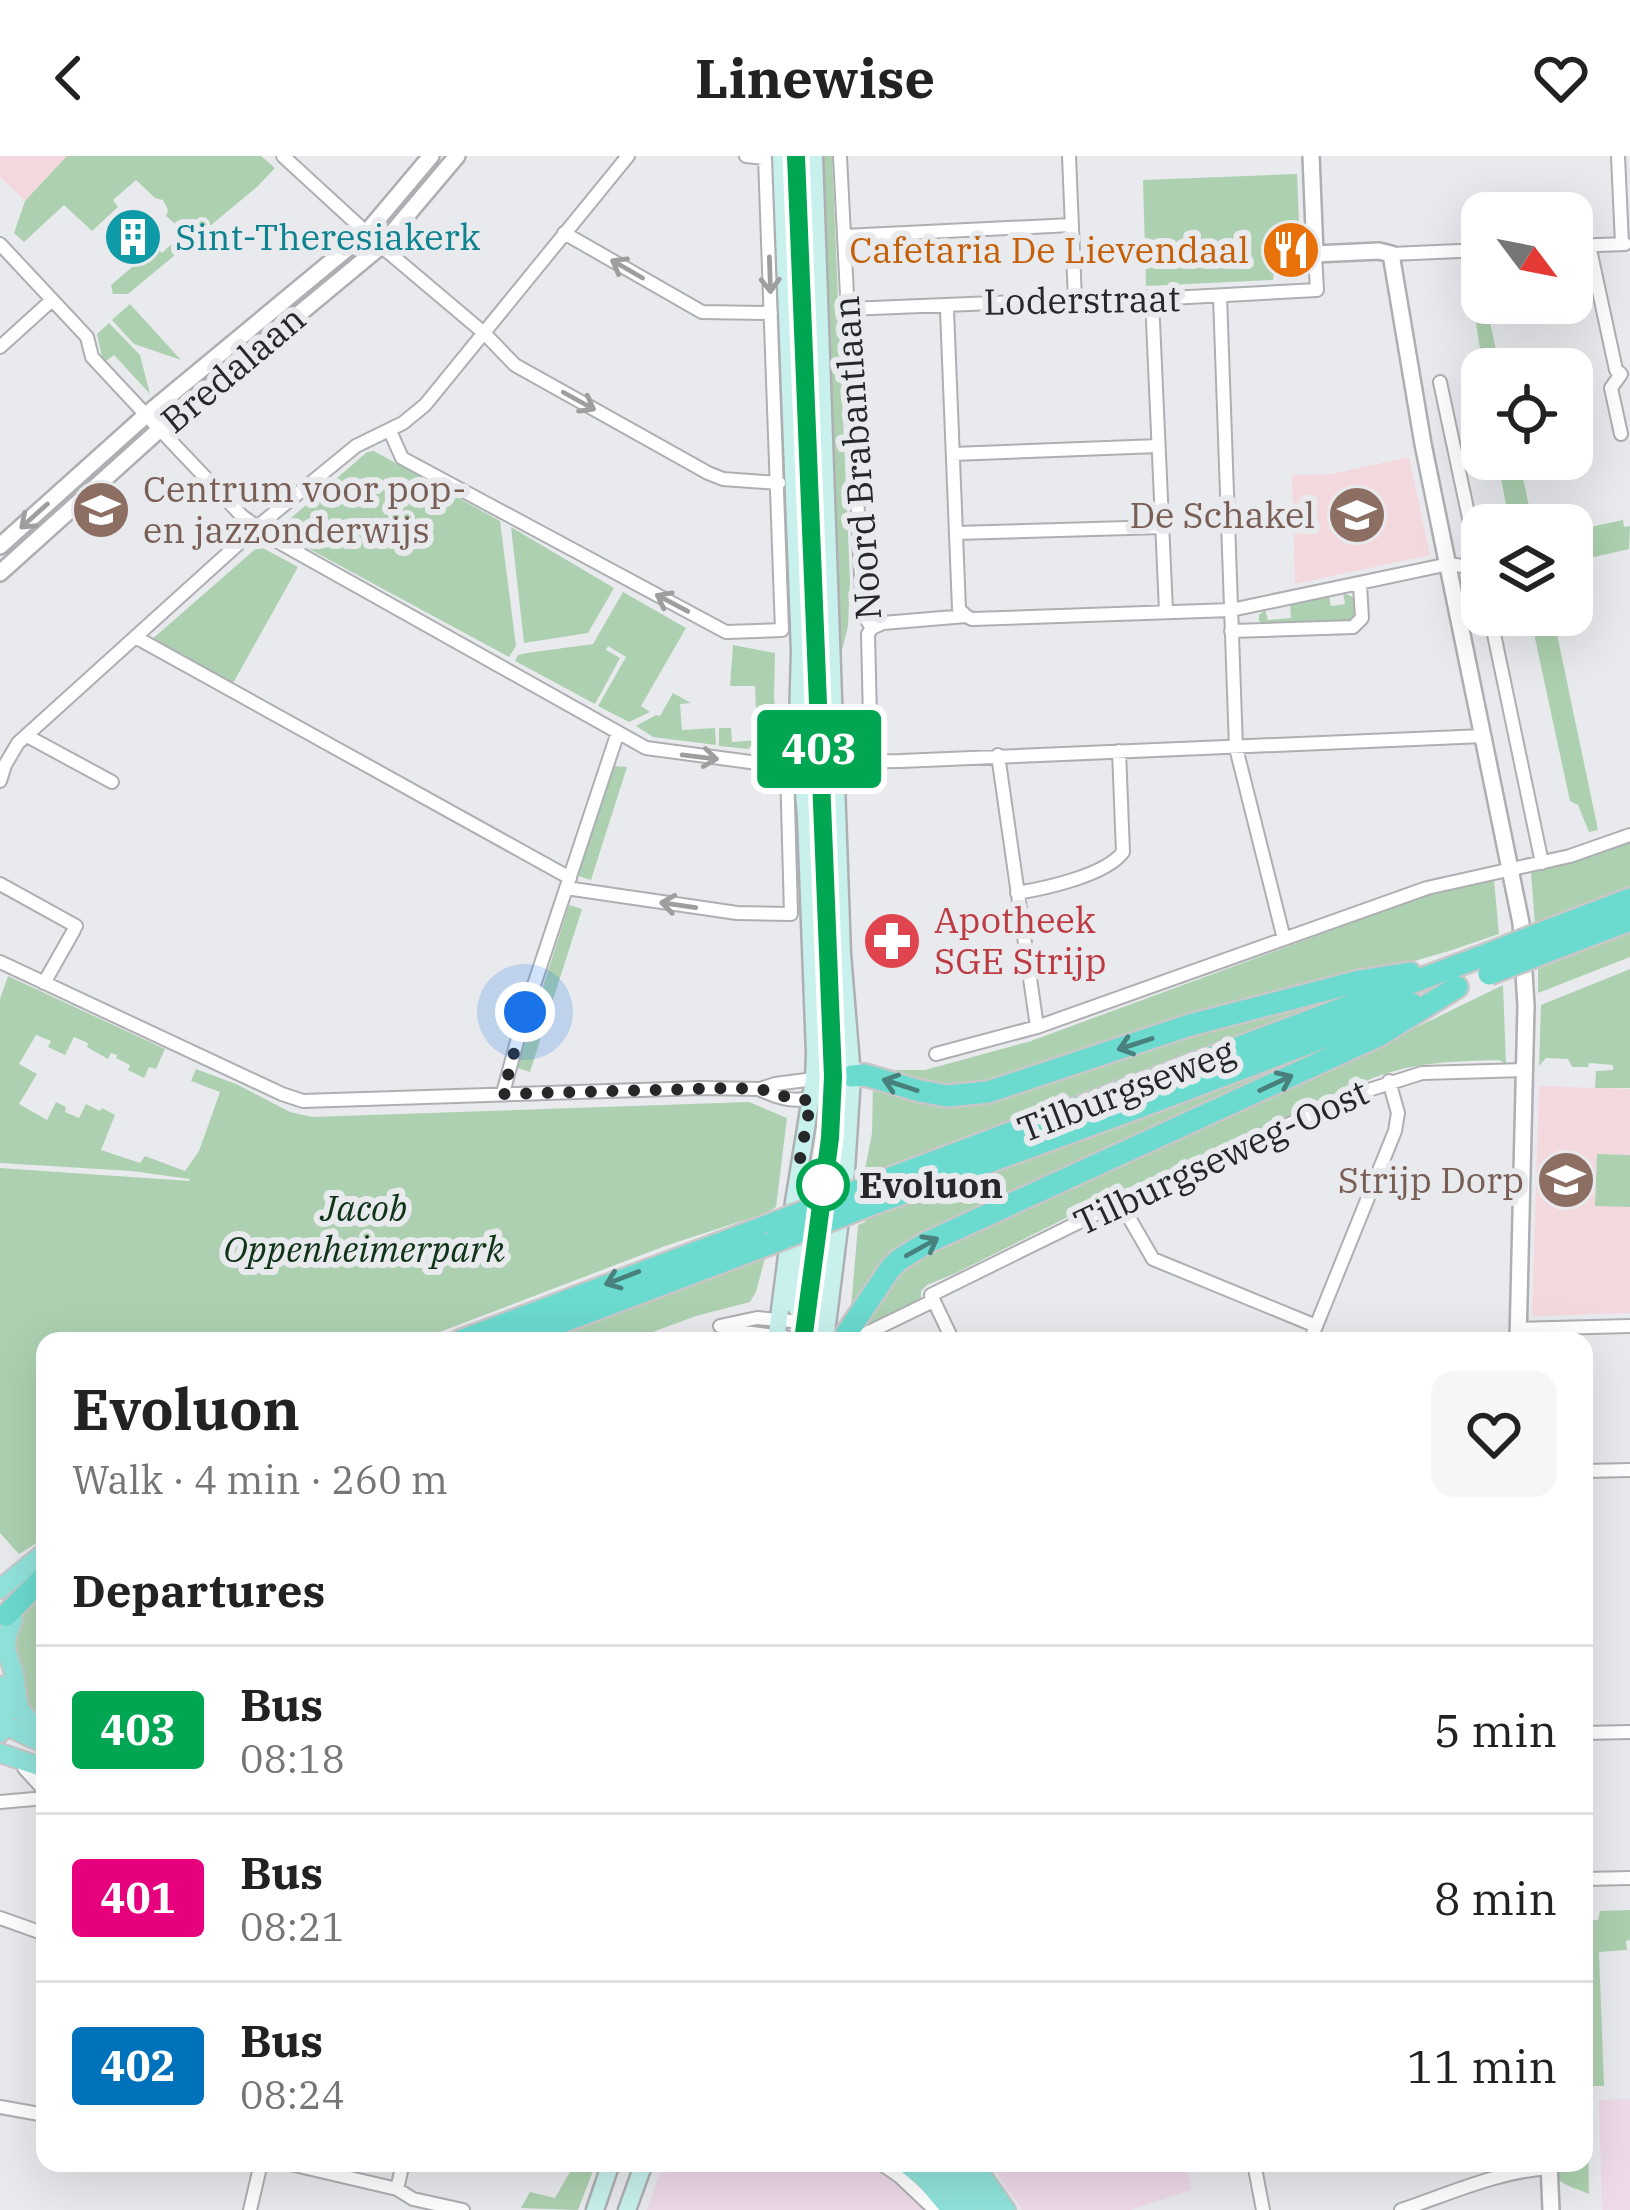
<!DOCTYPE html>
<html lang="en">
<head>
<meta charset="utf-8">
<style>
  body { margin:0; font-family:"IBM Plex Serif",serif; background:#f6f6f6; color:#222; height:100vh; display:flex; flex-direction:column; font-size:45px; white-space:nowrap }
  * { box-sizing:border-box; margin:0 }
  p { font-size:39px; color:#767676 }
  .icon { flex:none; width:66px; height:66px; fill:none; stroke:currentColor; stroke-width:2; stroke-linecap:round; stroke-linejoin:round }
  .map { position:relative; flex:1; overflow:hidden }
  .drawer { position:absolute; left:36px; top:1176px; width:1557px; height:840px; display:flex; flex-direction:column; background:#fff; border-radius:24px; box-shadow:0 12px 48px #0002 }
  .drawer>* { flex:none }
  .badge { padding:0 24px; border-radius:9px; font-size:42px; line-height:78px }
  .needle { width:78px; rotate:122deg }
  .tools { position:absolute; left:1461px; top:36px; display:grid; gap:24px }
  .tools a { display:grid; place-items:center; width:132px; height:132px; border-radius:24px; background:#fff; box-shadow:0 12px 48px #0002; font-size:60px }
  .you { position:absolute; width:60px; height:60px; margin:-30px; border:9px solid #fff; border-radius:50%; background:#1a73e8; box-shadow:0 0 0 18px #1a73e833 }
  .map>.badge { position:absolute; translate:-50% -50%; box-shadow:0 0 0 6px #fff }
  h2 { padding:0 36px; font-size:45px; line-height:108px }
  .round { display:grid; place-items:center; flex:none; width:126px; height:126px; border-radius:24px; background:#f6f6f6 }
  .head { display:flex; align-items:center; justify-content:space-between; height:204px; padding:0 36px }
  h1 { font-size:57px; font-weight:700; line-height:90px }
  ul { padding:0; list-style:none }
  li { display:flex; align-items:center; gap:36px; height:168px; padding:0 36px; border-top:3px solid #e0e0e0 }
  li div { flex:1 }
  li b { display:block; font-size:45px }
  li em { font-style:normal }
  li .badge { min-width:132px; font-weight:700; text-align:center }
  header { display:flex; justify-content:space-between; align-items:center; height:156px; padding:0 36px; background:#fff; font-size:54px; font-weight:700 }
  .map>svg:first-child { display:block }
</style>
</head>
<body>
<header><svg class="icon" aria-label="back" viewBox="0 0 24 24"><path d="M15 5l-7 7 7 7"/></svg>Linewise<svg class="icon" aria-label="heart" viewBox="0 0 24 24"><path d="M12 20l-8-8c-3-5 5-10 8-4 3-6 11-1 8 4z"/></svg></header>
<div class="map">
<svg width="1630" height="2054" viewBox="0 0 1630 2054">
  <rect width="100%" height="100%" fill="#e9eaee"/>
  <path fill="#eedae9" d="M1630,1943V2054H1602L1599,1944Z
    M663,2007H870L906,2035L926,2054H647Z
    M989,2007H1185L1192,2034L1131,2054H1022Z"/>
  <path fill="#f3d9de" d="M0,0H67L25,45L0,21Z
    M1409,301L1430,399L1295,428L1292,319L1332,318Z
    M1539,930L1630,933V999L1597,998L1595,1049L1630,1051V1157L1532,1160Z"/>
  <path fill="#add1b0" d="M67,0H261L275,12L257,31L128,138H113L111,129L156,91L162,97L184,76L166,60L168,54L163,44L155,42L136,24L113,44L118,51L92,75L64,49L24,86L14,77L25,45Z
    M817,0H832L850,425L848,470L838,511Z
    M1297,18L1300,90L1283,92L1275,106L1273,124L1146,130L1143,24Z
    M1469,121H1480L1482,147H1486L1500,213H1483Z
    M130,148L181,204L134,188L112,164Z
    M109,167L140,199L150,238L114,199L106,205L102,201L97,178Z
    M374,295L500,365L516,490L509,501L276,375L367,296Z
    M1497,303H1519L1533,369H1522L1516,352L1507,353Z
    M1623,364L1624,371L1630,370L1629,393L1572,406V375Z
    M511,371L614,432L588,477L524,487Z
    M259,390L298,411L232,529L150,485Z
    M623,436L686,472L641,550L650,556L629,566L598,550L626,501L608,490L606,494L620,502L595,548L515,505L518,499L527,497L593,488Z
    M1343,436L1354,442L1355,456L1350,465L1266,469L1259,465V459L1265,453L1268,464L1291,462L1290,448L1329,440L1331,450L1345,448Z
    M1530,459H1553L1598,674L1589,676L1578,649L1570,645Z
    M733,489L775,497L774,542L779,581L769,590L756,594V585L748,593L719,590V572H731L732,586L757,584L755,530H730Z
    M673,537L691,547L680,548L682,574L715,572L716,589L653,581L636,570L656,559L660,560Z
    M613,610L627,611L591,724L578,720Z
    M1630,686V731L1535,768L1531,717Z
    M1494,724L1499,778L1449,795L1017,921L944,934L875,914H925L1031,885L1438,735Z
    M569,749L582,753L530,916L517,912Z
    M1630,777V801L1538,837V813Z
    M1630,813V932H1595L1596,915L1613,914V909L1589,907L1588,911H1572L1568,903L1546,902L1539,910L1541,849Z
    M8,820L165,893L156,913L149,911L144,922L128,914L130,909L116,902L117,899L111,897L108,903L87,891L88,887L74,881L65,899L48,891L51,885L36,879L19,908L37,918L19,948L47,964L56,946L66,951L65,956L79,962L86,948L100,955L102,952L115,959L101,994L140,1007L145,1000L185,1015L199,995L220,936L191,925L196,913L236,928L290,956L312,961L749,946L787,962L776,1051L766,1057L665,1090L416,1185H45V1382L19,1398L0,1377V1012L189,1025L190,1023L132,1015L0,1007V843Z
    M1503,829L1506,908L1499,904C1455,905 1415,906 1373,922L1104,1043L954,1118L927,1129L921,1135V1146L874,1170L868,1165L896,1116L938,1085L1094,1023L1282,937Z
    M1360,832L1361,836L863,1024L872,977L873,927L965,946Z
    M1372,869L1375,875L919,1084L850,1164L858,1069L865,1066L867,1061Z
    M1597,998L1630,999V1051L1595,1050Z
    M757,1100L759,1104L765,1102L756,1136L750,1146L696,1160L628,1185H531Z
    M34,1442L45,1458V1569L26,1550L13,1497L16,1472Z
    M1630,1754V1784L1626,1785L1627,1794L1599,1796L1604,1930H1584V1765L1598,1764L1600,1755Z
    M1584,1934L1587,1935L1589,2038C1579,2033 1563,2030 1557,2022L1556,2007H1584Z
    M575,2007H596L578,2054L521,2052L530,2036L555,2042Z"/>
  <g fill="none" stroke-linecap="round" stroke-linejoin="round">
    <g stroke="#aeafb3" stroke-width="16">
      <path id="minor" d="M283,0L381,90L484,177L515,209L708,317L723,323L779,327
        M840,0L863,458L872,472L868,478L871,605
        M1069,0L1075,144
        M1618,0L1622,88
        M564,77L702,156L771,157
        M844,80L1072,69
        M0,88L87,181L92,201L146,259L242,360L275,384L646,592L787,611L791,758L737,757L566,732
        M1589,89L1616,214L1621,218L1611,232L1621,278
        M1572,90L1625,88
        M1391,98L1482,94
        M1220,140L1236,592L1284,783
        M1152,143L1166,455
        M950,149L947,154L959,453L966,460
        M848,153L1144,141L1152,143L1317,134L1315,98
        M0,191L52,144
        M1440,226L1482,423
        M390,275L402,302L726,476L782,474L765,2L746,0
        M953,298L1158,290
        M956,377L1162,371
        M1490,459L1542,707
        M872,472L883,467L966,460L972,463L1231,454L1449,408L1462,410L1479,407
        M1231,475L1353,471L1362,462L1360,429
        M137,482L570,722
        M27,580L112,626
        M998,599L1037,871
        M801,606L901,605L1484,580
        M0,625L5,609L18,587L257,371L356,290L403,267L425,249L628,0
        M0,728L76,770
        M1017,737C1047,732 1106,719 1123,696L1119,595
        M0,806L282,938L303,945L701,932L760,933L775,928L814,923
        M44,827L74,774
        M936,898L1037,871L1427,732L1570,700L1630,679
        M761,934C801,953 813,942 847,922
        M503,937L525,856L618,576
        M1120,1046L1153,1103L1316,1170
        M720,1170L757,1162L814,1167
        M721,1170L736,1175L813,1185
        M1518,1173L1630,1170
        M847,1177L854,1180L863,1179L933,1145
        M953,1185L931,1139L1120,1046L1353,939L1422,917L1525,914
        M1310,1185L1395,975L1398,957L1389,925
        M1584,1315L1630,1314
        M1584,1577L1630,1576
        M24,1612L45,1635
        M0,1646L45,1642
        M1584,1723L1630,1722
        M0,1762L45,1778
        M0,1951L45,1959
        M286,2007L397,2033L413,2043L463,2054
        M880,2007L899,2020L935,2054
        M1254,2007L1263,2054
        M397,2033L403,2007
        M250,2054L261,2007
        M1401,2054C1449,2038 1498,2015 1550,2012"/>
    </g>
    <g stroke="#aeafb3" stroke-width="20">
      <path id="tertiary" d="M1311,0L1315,98L1379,95L1391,98L1423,288L1521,767L1526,850L1518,1185
        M0,390L146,259L367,76L431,0
        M0,417L160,273L381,90L457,0
        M1549,2007L1551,2054"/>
    </g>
    <g stroke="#aeafb3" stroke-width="21">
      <path id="secondary" d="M814,0L842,798L852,920L846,1015L825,1185
        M814,923L852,920
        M803,1069L795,1150L823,1185
        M776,1185L794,1046L814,923L815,898L806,660L798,566L800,495L781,0
        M595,2054L611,2007
        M627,2054L644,2007"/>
    </g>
    <g stroke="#c7c7c7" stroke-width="22">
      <path id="primary" d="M0,1433L45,1396
        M13,1464L7,1480L6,1494L14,1517L19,1552L30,1566L45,1573
        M0,1567L45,1588
        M0,1577L6,1560L5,1529
        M0,1597L45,1612
        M905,2007L926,2024L951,2054
        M927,2007L952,2031L969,2054
        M953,2007L990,2054
        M973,2007L1006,2054"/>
    </g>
    <g stroke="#c7c7c7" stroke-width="26">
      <path id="trunk" d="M1549,774L1630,743
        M1551,794L1630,764
        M852,920L865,919L920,935L947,940L988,936L1190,869L1360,825L1410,817
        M864,1032L1488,798
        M862,1052L1140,951L1412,848
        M847,1177L890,1113L899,1104L926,1087L1378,880L1457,831
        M460,1185L772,1068
        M512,1185L769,1088
        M6,1459L45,1420"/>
    </g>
    <use href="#minor" stroke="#fff" stroke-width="12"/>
    <use href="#tertiary" stroke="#fff" stroke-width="15"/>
    <use href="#secondary" stroke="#c8f1ed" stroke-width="16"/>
    <use href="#primary" stroke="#90e3db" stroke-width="18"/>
    <use href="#trunk" stroke="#6bdacf" stroke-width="21"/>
    <g stroke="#c7c7c7" stroke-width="26" stroke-linecap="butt">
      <path id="trunk-bridge" d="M1488,798L1549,774
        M1489,818L1551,794
        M772,1068L864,1032
        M769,1088L862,1052"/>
    </g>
    <use href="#trunk-bridge" stroke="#6bdacf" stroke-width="21"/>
  </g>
  <defs><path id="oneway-shaft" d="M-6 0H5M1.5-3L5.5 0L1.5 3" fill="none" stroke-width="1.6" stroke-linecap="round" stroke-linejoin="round" transform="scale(3)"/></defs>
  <g stroke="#9d9e9e">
    <use href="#oneway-shaft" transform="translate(627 113) rotate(-150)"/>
    <use href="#oneway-shaft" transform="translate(770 119) rotate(88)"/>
    <use href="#oneway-shaft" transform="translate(579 245) rotate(29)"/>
    <use href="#oneway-shaft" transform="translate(34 360) rotate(138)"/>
    <use href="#oneway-shaft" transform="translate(672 447) rotate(-152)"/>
    <use href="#oneway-shaft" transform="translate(700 601) rotate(7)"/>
    <use href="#oneway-shaft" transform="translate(678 749) rotate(-172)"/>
  </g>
  <g stroke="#48807c">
    <use href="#oneway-shaft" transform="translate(1135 888) rotate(162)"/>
    <use href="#oneway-shaft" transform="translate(1276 927) rotate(-25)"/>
    <use href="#oneway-shaft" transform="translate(900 929) rotate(-162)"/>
    <use href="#oneway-shaft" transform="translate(922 1091) rotate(-29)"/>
    <use href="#oneway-shaft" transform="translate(622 1122) rotate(159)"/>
  </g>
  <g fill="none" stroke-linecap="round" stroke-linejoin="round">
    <g stroke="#fff" stroke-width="27">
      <path id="line" d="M796,0L833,921L830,982L803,1185"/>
    </g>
    <use href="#line" stroke="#00a651" stroke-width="18"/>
    <path stroke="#262728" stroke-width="12" stroke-dasharray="0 21.6" d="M525,856L503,938L731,932L760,933L797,944H811L800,1003L807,1034L823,1029"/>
  </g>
  <defs>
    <g id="building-disc" transform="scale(3)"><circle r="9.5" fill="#0f9aa8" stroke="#e9eaee"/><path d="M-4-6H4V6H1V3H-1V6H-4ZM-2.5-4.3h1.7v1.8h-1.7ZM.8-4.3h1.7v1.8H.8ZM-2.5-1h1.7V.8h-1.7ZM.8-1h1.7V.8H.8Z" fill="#fff"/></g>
    <g id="restaurant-disc" transform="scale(3)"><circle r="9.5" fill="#e8710a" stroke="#e9eaee"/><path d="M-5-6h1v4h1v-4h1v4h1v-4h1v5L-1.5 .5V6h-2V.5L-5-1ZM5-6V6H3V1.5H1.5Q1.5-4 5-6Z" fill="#fff"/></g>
    <g id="school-disc" transform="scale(3)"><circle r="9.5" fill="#8d6e63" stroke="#e9eaee"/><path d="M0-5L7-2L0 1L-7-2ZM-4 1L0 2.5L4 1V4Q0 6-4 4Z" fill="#fff"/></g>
    <g id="pharmacy-disc" transform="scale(3)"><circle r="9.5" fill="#e0444e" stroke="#e9eaee"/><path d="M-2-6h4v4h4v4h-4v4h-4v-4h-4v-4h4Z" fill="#fff"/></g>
  </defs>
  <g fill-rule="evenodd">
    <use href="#building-disc" x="133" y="81"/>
    <use href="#restaurant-disc" x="1291" y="94"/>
    <use href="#school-disc" x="101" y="354"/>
    <use href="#school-disc" x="1357" y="359"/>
    <use href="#pharmacy-disc" x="892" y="785"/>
    <use href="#school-disc" x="1566" y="1024"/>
  </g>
  <circle fill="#fff" stroke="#00a651" stroke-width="6" cx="823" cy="1029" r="24"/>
  <g text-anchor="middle" stroke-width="12" stroke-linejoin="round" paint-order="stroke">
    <g font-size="36" fill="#0d838f" stroke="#e9eaee" text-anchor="start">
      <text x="175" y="94">Sint-Theresiakerk</text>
    </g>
    <g font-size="36" fill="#c56008" stroke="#e9eaee" text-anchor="end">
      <text x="1249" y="107">Cafetaria De Lievendaal</text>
    </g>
    <g font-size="36" fill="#262728" stroke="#e9eaee">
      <text transform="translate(1082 144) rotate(-1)" y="13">Loderstraat</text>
      <text transform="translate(233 213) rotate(-40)" y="13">Bredalaan</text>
      <text transform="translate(857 302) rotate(-94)" y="13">Noord Brabantlaan</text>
      <text transform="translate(1126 934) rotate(-21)" y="13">Tilburgseweg</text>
      <text transform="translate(1221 1001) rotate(-25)" y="13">Tilburgseweg-Oost</text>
    </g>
    <g font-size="36" fill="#785e54" stroke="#e9eaee" text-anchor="end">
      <text x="143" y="346" text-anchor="start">Centrum voor pop-<tspan x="143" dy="41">en jazzonderwijs</tspan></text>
      <text x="1315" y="372">De Schakel</text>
      <text x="1524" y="1037">Strijp Dorp</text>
    </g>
    <g font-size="36" fill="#be3a42" stroke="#e9eaee" text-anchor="start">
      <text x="934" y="777">Apotheek<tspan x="934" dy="41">SGE Strijp</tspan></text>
    </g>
    <g font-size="36" font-weight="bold" fill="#262728" stroke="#e9eaee" text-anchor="start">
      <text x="859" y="1042">Evoluon</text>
    </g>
    <g font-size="36" font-style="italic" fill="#0e3316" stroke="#e9eaee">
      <text x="364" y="1065">Jacob<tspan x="364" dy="41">Oppenheimerpark</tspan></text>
    </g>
  </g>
</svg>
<div class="tools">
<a><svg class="needle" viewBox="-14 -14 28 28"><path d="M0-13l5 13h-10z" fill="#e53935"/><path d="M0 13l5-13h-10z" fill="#767676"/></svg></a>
<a><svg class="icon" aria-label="locate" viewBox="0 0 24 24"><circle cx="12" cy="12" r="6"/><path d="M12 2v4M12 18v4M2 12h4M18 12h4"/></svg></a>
<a><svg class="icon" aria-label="layers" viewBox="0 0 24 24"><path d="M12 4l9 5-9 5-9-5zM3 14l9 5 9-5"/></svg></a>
</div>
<div class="you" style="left:525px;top:856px"></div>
<b class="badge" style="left:819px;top:593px;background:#00a651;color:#fff">403</b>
<section class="drawer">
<div class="head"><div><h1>Evoluon</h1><p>Walk · 4 min · 260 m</p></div><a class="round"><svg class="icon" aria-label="heart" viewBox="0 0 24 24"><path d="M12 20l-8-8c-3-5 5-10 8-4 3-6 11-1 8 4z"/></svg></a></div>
<h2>Departures</h2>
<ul>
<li><span class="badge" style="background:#00a651;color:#fff">403</span><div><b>Bus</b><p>08:18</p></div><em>5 min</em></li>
<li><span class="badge" style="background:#e6007e;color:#fff">401</span><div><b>Bus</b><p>08:21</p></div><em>8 min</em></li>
<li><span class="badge" style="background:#0072bc;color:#fff">402</span><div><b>Bus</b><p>08:24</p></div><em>11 min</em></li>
</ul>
</section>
</div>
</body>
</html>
